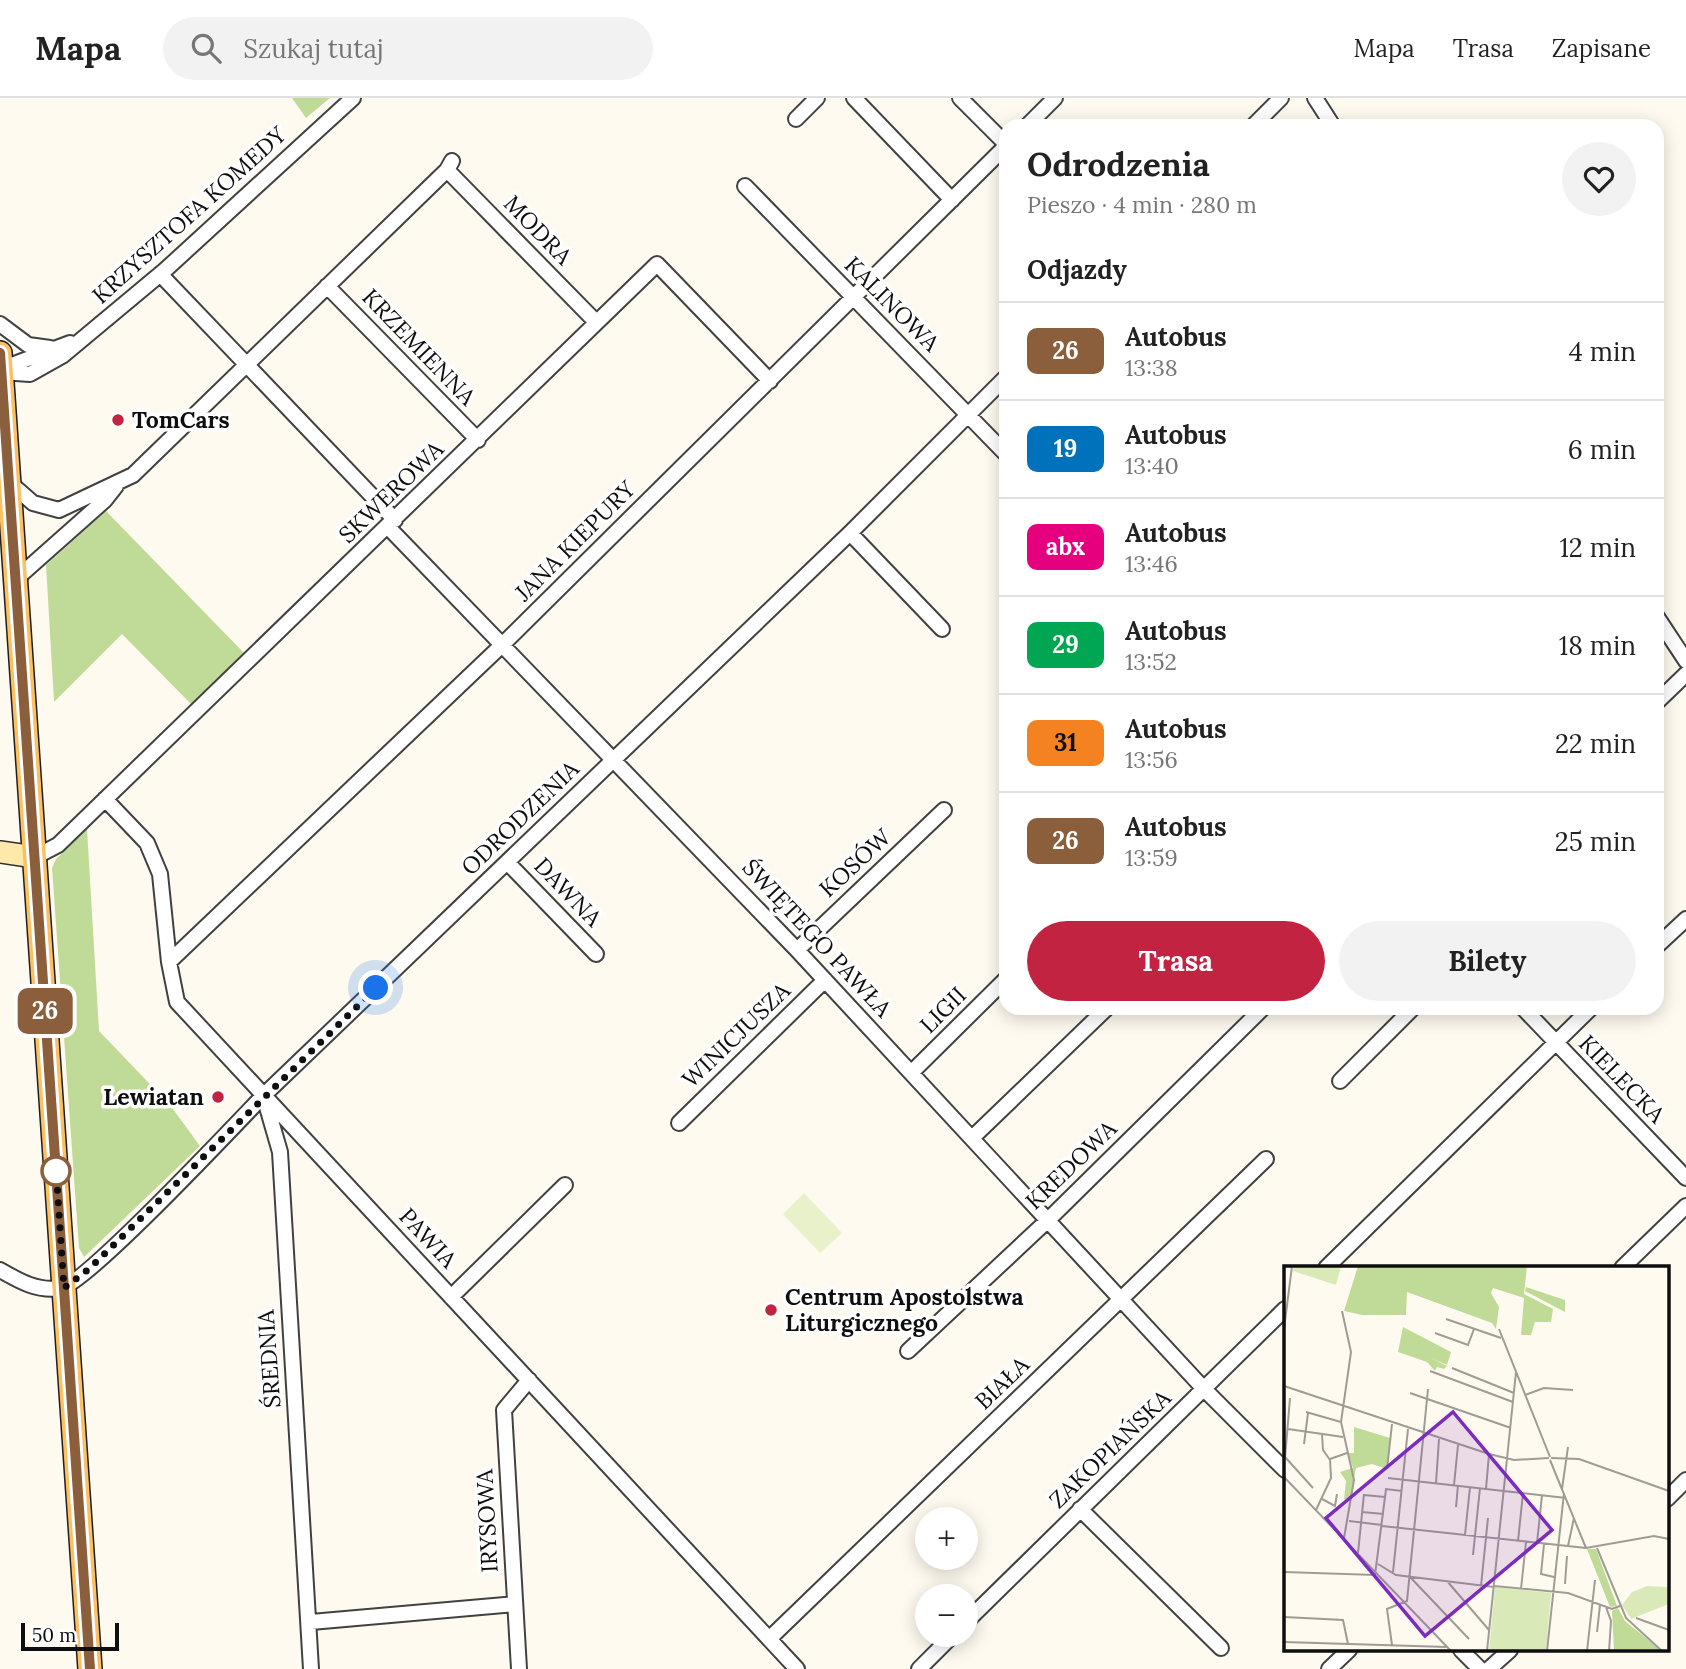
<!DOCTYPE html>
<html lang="pl">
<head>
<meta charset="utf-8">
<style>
  body { margin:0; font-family:Lora,serif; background:#f2f2f2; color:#222; height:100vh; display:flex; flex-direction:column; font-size:26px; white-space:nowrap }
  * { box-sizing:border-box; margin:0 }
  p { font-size:23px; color:#767676 }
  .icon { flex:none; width:38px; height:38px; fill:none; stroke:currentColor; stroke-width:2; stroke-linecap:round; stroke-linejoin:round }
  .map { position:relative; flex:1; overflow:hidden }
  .sheet { position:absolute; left:999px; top:21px; width:665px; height:896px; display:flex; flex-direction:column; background:#fff; border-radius:21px; box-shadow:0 4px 18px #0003 }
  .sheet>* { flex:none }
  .badge { padding:0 14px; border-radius:10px; font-size:24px; line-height:46px }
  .buttons { position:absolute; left:915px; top:1409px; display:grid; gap:14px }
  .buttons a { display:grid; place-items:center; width:63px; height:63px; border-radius:50%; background:#fff; box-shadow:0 4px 18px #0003; font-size:35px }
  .scale { position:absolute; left:21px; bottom:18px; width:98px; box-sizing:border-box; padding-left:7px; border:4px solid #0e0e0e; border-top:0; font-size:19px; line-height:24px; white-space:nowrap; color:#0e0e0e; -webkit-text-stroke:5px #fff; paint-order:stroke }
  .you { position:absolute; width:35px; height:35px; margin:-18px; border:5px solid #fff; border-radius:50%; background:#1a73e8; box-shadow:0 0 0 10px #1a73e833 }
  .map>.badge { position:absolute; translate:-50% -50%; box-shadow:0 0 0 4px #fff }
  h2 { padding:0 28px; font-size:26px; line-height:63px }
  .round { display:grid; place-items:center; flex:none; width:74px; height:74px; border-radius:37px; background:#f2f2f2 }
  .head { display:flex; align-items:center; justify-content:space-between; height:119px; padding:0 28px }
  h1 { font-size:33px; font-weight:700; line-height:52px }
  .action { display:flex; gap:14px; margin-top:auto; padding:14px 28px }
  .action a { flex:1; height:80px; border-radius:42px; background:#c12341; color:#fff; font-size:28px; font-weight:700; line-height:80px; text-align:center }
  .action a+a { background:#f2f2f2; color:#222 }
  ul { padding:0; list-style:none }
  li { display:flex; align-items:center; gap:21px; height:98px; padding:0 28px; border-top:2px solid #e0e0e0 }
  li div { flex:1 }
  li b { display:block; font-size:26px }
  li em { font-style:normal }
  li .badge { min-width:77px; font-weight:700; text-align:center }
  header { display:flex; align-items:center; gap:42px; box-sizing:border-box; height:98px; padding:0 35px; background:#fff; border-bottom:2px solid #e0e0e0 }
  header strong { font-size:33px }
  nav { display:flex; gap:38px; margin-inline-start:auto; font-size:24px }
  .search { width:490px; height:63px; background:#f2f2f2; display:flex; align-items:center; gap:18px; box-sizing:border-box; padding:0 24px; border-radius:38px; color:#767676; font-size:26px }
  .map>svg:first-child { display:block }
</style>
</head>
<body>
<header>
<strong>Mapa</strong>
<div class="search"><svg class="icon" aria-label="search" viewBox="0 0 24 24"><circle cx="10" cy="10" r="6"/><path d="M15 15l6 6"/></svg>Szukaj tutaj</div>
<nav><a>Mapa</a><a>Trasa</a><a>Zapisane</a></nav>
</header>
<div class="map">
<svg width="1686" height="1571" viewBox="0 0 1686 1571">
  <rect width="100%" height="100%" fill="#fffaef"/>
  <path fill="#bfdb97" d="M292,0H330L306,20Z
    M106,413L245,556L192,607L122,536L54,604L46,467Z
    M87,731L99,933L170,1007L200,1048L84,1159L79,1150L52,770L56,761Z"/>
  <path fill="#e9f1ca" d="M804,1095L842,1135L820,1155L783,1116Z"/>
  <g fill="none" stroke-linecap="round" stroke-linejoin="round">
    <g stroke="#414141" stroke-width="18">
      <path id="street" d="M854,0L952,102
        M960,0L1006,46
        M1315,0L1333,28
        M796,21L817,0
        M1027,28L1055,0
        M1253,28L1281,0
        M447,72L596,224
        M745,88L1006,356
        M160,176L395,422
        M327,188L478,342
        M0,226L28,247L50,250
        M1,271L70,245
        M1,274L30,276L62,258L164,173L353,0
        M9,384L33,405L59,412L133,377L447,72L452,63
        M388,429L797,852L1204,1291L1285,1372
        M850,435L942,531
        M16,481L105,402L116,388
        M1657,519L1686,563
        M1657,604L1686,576
        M105,701L147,745L160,776L169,864L177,904L797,1571
        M35,759L58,747L657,166L770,283
        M507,764L596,856
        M1657,848L1686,821
        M797,852L944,712
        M169,864L501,548L1006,48
        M1523,910L1686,1080
        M911,975L1006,881
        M1340,983L1413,910
        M265,1002L280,1054L311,1571
        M679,1025L825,882
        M972,1040L1107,910
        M1326,1170L1591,910
        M1622,1170L1686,1108
        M0,1172C19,1183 38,1194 61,1190C87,1185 236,1026 264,997L850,435L1006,279
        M451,1199L565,1087
        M908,1253L1048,1122L1263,910
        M1667,1401L1686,1382
        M1080,1411L1221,1550
        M311,1524L515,1506
        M966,1524L1285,1211
        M769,1541L1266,1061
        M1461,1552L1480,1571
        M519,1571L504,1312L529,1282
        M919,1571L954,1536
        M1329,1571L1349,1552
        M1489,1571L1510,1552"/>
    </g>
    <g stroke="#303030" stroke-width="24">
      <path id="secondary" d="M0,754L35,759"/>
    </g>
    <g stroke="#1f1f1f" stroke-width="26">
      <path id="primary" d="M0,255L90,1571"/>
    </g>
    <use href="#street" stroke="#fff" stroke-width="14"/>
    <use href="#secondary" stroke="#ffe9aa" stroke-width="21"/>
    <use href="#primary" stroke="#fbc063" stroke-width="23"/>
  </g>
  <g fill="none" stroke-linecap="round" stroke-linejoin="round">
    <g stroke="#fff" stroke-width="16">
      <path id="line" d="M0,255L90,1571"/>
    </g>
    <use href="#line" stroke="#8b5e3c" stroke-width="10"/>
    <path stroke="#0e0e0e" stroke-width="7" stroke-dasharray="0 12.6" d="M56,1073V1070L64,1190L89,1171L376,890"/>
  </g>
  <g fill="#c12341" stroke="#fff" stroke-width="2.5">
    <circle cx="118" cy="322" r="7"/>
    <circle cx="218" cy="999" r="7"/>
    <circle cx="771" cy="1212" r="7"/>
  </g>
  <circle fill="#fff" stroke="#8b5e3c" stroke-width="3.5" cx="56" cy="1073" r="14"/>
  <g text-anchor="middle" stroke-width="7" stroke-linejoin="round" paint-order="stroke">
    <g font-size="23" fill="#0e0e0e" stroke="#fff">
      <text transform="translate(189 117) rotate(-42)" y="8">KRZYSZTOFA KOMEDY</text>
      <text transform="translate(538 132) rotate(46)" y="8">MODRA</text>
      <text transform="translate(892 206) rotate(45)" y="8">KALINOWA</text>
      <text transform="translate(419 249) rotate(46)" y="8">KRZEMIENNA</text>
      <text transform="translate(391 394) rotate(-44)" y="8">SKWEROWA</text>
      <text transform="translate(575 443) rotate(-45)" y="8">JANA KIEPURY</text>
      <text transform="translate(520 720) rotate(-44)" y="8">ODRODZENIA</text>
      <text transform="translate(855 765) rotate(-43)" y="8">KOSÓW</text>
      <text transform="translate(568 794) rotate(46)" y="8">DAWNA</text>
      <text transform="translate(817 840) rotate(47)" y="8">ŚWIĘTEGO PAWŁA</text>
      <text transform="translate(943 912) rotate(-45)" y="8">LIGII</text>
      <text transform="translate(736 937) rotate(-44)" y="8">WINICJUSZA</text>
      <text transform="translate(1622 981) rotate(46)" y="8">KIELECKA</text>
      <text transform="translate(1071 1067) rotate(-44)" y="8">KREDOWA</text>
      <text transform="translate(428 1140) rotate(47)" y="8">PAWIA</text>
      <text transform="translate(269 1261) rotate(-94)" y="8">ŚREDNIA</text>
      <text transform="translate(1002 1285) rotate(-44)" y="8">BIAŁA</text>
      <text transform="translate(1110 1351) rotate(-44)" y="8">ZAKOPIAŃSKA</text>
      <text transform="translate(487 1423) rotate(-93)" y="8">IRYSOWA</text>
    </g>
    <g font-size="23" font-weight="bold" fill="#0e0e0e" stroke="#fff" text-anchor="start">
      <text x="132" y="330">TomCars</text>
      <text x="204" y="1007" text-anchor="end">Lewiatan</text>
      <text x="785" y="1207">Centrum Apostolstwa<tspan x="785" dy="26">Liturgicznego</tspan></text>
    </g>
  </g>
  <g transform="translate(1284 1168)">
    <rect width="385" height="385" fill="#fffaef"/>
    <path d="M10,0H57L52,19L9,5ZM363,320L385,321V338L347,353L338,339L348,326ZM211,321L267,327L262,385H205Z" fill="#d9eab8"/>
    <path d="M74,0H243L240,28L269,43L267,56H251L247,69H237L240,32L209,22L207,27L215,41L212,63L208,57L123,26L122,49H78L60,45ZM242,21L281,34V46L241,25ZM119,61L167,86L163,99L147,92L163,100L160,103L153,101L151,105L143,96L114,86ZM70,161L106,172L103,203L88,198L72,202L66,234L60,233L62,215L56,206L69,202L64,187H70ZM303,283H312L333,340L326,341ZM334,342L341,355L378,385H330L328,345Z" fill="#bfdb97"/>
    <path fill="none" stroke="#9f9c95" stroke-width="2" d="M58,45L67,86L57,156L70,214L60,272M162,53L217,72M0,63L8,0M215,63L266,191M151,67L184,79L190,63M168,102L230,127M146,105L229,136M0,120L205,188L230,194L265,192M126,127L227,162M241,129L260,122L289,124M22,146L57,156M4,163L59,171M38,168L39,184L46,194M20,178L24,147M1,191L29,222M1,192L6,132M267,192L295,193L385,225M266,194L302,282M103,203L108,158M0,211L167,385M104,212L282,232M152,217L155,173M170,219L174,179M202,223L205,188M278,223L284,181M80,229L101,231M38,233L51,240L53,228M172,241L174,219M32,244L47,212L46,193L63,187M78,246L100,248M65,255L98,259M98,260L302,282L370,270L385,273M181,269L186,221M234,275L239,227M253,277L258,229M260,278L257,308L270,311M284,280L290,252M313,282L342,352L378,385M74,287L80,228M189,289L196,222M94,298L112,309L210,321M0,306L91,309L102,223L118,225M109,306L124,163M126,311L185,373M163,315L205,364M281,318L283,290M197,320L204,252M210,320L284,327L328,343L336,340M237,323L242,276M322,341L327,355L325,385M0,351L59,354L64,378M352,352L385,364M313,366L316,339M0,376L163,381M108,379L103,343L123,335L144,123M203,385L232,106M263,385L280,227M303,385L311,314"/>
    <path fill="#7b2cbf" fill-opacity="0.15" stroke="#7b2cbf" stroke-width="3.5" d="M169,146L268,264L141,370L42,252Z"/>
    <rect width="385" height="385" fill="none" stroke="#0e0e0e" stroke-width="3.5"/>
  </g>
</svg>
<div class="buttons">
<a>+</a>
<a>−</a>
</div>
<div class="scale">50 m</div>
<div class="you" style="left:376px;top:890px"></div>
<b class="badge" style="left:45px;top:913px;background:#8b5e3c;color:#fff">26</b>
<section class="sheet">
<div class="head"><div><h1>Odrodzenia</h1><p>Pieszo · 4 min · 280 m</p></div><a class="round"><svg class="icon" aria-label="heart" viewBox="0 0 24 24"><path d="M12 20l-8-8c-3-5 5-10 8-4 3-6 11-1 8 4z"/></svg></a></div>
<h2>Odjazdy</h2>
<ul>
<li><span class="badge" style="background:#8b5e3c;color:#fff">26</span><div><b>Autobus</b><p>13:38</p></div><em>4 min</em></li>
<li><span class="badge" style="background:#0072bc;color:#fff">19</span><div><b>Autobus</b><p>13:40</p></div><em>6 min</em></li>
<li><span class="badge" style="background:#e6007e;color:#fff">abx</span><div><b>Autobus</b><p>13:46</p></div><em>12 min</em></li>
<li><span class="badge" style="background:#00a651;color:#fff">29</span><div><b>Autobus</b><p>13:52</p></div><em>18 min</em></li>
<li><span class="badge" style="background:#f58220;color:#111">31</span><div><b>Autobus</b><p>13:56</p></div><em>22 min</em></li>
<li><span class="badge" style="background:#8b5e3c;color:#fff">26</span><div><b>Autobus</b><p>13:59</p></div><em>25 min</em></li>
</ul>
<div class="action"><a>Trasa</a><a>Bilety</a></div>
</section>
</div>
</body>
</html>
